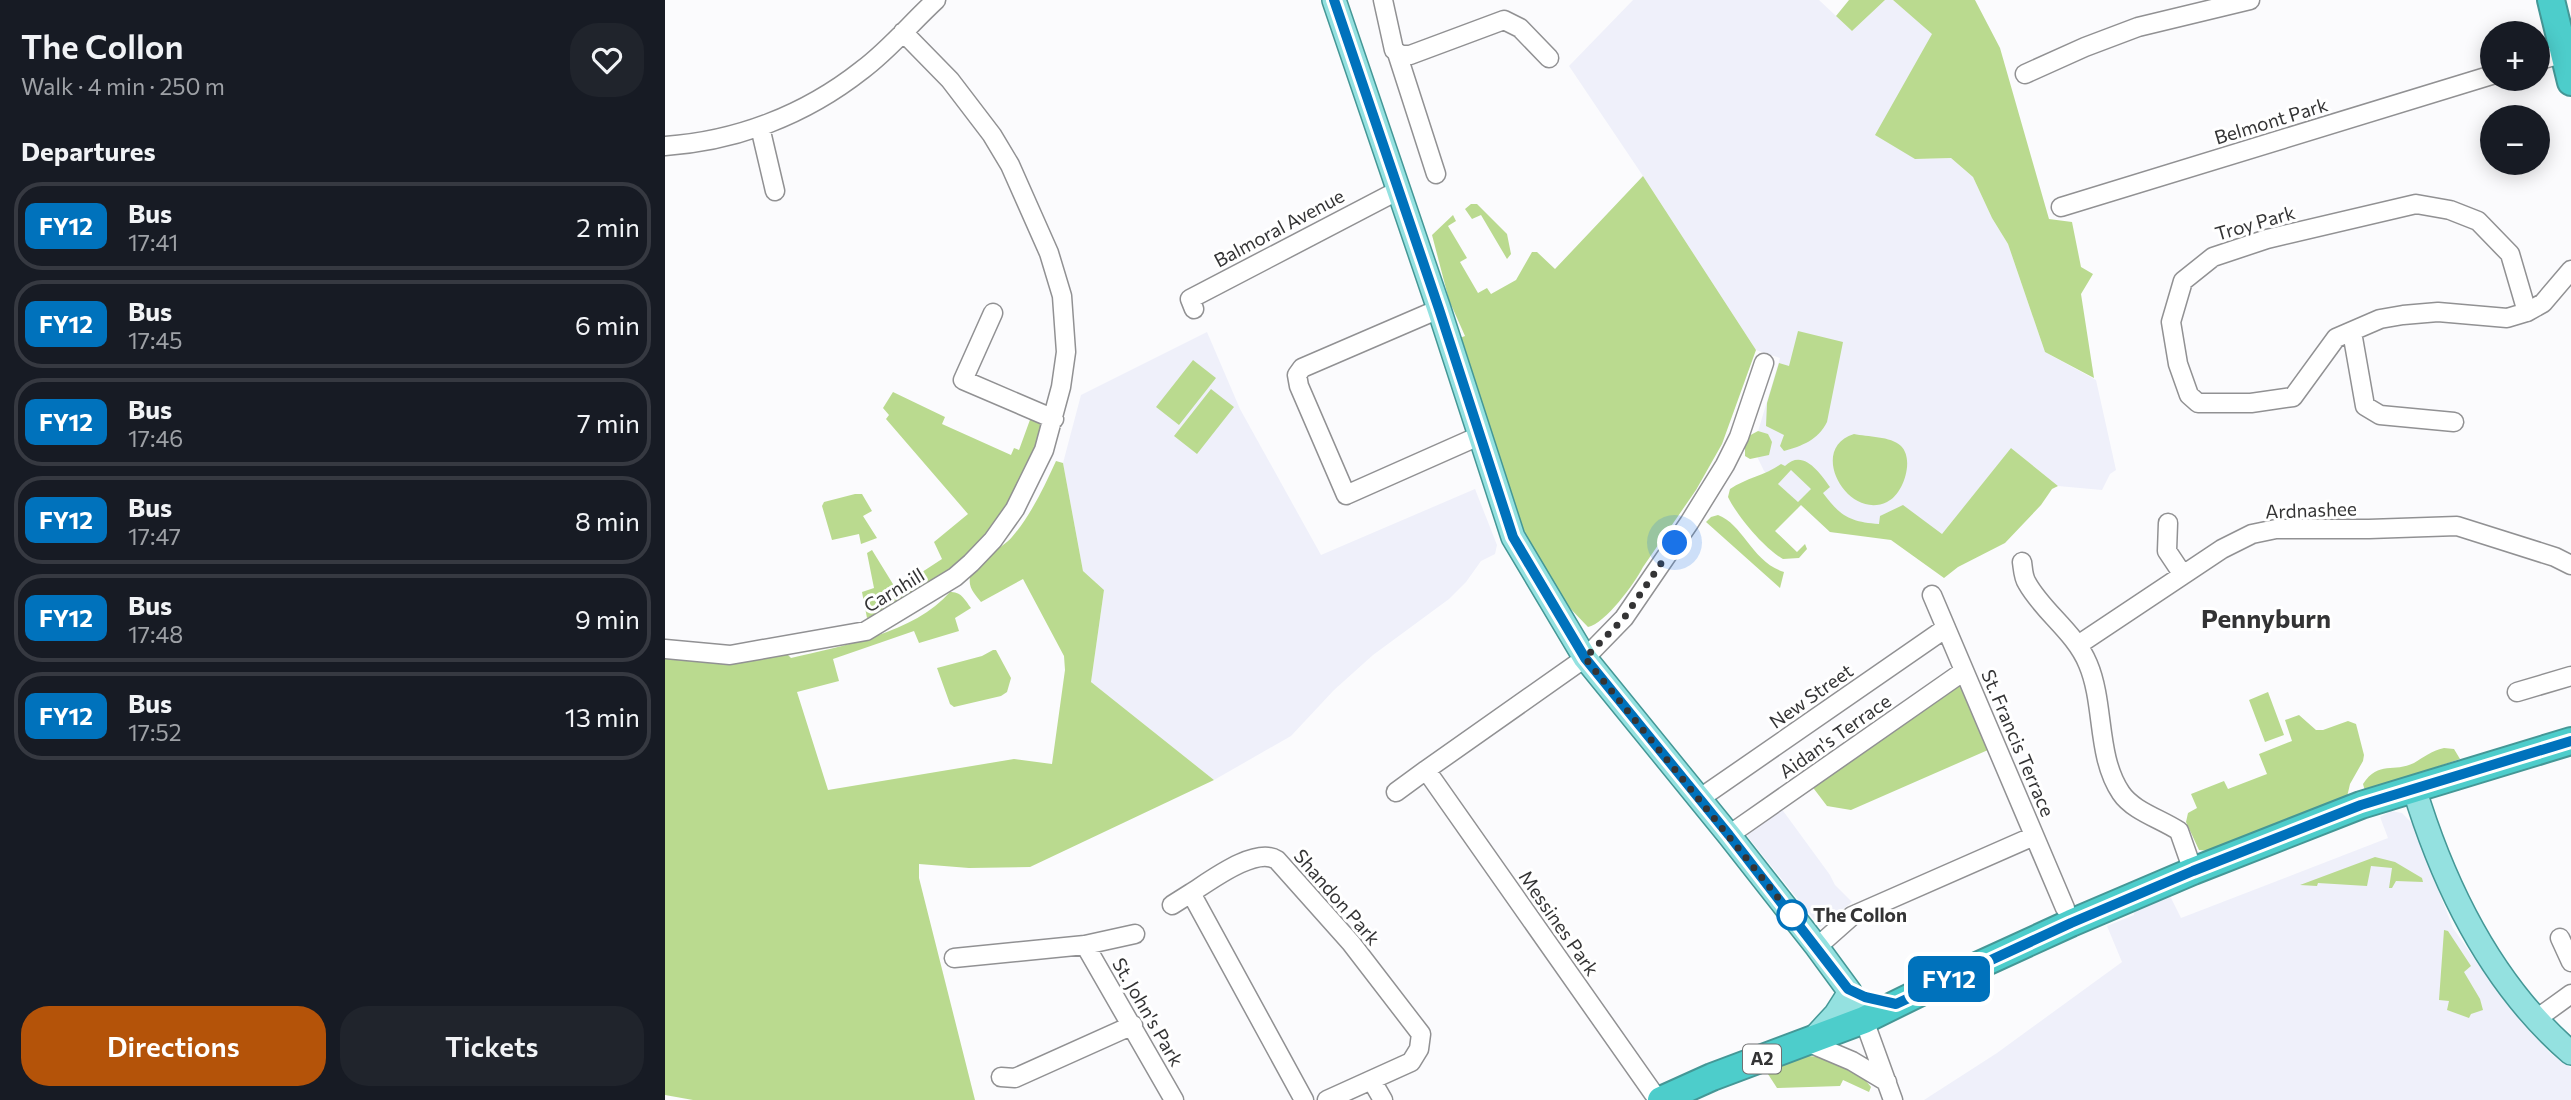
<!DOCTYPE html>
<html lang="en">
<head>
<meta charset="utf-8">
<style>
  body { margin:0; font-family:Commissioner,sans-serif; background:#20242c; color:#f1f3f6; height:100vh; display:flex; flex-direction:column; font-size:26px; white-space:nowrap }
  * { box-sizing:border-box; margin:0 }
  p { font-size:23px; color:#9ea1a6 }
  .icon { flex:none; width:38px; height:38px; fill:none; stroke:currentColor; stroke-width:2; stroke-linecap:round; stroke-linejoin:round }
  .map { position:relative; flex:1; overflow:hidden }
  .panel { display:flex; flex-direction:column; background:#171b24; width:665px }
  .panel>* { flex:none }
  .badge { padding:0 14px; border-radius:10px; font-size:24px; line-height:46px }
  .buttons { position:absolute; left:1815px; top:21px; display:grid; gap:14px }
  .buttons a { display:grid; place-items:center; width:70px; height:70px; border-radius:50%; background:#171b24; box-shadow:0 4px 18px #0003; font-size:35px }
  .you { position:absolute; width:35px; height:35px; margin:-18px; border:5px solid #fff; border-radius:50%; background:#1a73e8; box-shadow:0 0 0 10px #1a73e833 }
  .map>.badge { position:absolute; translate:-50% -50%; box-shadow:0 0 0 4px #fff }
  h2 { padding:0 21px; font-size:26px; line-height:63px }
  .round { display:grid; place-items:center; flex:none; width:74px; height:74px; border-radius:28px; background:#20242c }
  .summary { display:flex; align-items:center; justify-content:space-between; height:119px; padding:0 21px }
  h1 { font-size:33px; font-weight:600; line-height:52px }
  .primary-button { display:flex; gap:14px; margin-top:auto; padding:14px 21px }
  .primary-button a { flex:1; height:80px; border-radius:28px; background:#b45309; color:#fff; font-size:28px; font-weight:600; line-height:80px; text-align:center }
  .primary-button a+a { background:#20242c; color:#f1f3f6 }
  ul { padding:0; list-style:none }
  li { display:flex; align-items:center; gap:21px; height:88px; margin:0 14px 10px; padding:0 7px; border:4px solid #363941; border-radius:28px }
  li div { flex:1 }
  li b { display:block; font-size:26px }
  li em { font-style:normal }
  li .badge { min-width:77px; font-weight:700; text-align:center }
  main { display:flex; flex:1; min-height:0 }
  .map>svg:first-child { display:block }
</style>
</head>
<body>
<main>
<section class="panel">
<div class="summary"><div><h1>The Collon</h1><p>Walk · 4 min · 250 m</p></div><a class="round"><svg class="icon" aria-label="heart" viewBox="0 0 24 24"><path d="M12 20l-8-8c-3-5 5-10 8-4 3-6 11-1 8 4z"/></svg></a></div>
<h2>Departures</h2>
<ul>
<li><span class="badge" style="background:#0072bc;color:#fff">FY12</span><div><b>Bus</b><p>17:41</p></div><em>2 min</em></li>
<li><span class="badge" style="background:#0072bc;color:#fff">FY12</span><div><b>Bus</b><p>17:45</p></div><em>6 min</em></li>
<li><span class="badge" style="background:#0072bc;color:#fff">FY12</span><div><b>Bus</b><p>17:46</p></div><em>7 min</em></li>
<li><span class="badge" style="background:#0072bc;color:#fff">FY12</span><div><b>Bus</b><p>17:47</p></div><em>8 min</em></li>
<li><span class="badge" style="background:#0072bc;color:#fff">FY12</span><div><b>Bus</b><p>17:48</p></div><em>9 min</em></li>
<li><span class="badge" style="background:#0072bc;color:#fff">FY12</span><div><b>Bus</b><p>17:52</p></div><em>13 min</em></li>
</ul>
<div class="primary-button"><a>Directions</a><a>Tickets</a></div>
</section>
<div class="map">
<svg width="1906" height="1100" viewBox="0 0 1906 1100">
  <rect width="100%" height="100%" fill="#fbfbfd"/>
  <path fill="#eff0fa" d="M968,0H1154L1187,31L1220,0H1228L1267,33L1250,159L1286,158L1308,177L1327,218L1343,244L1380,352L1431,380L1451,470L1445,474L1437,490L1393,486L1346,448L1270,543L1165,532L1099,471L1088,448L1115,358L1091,350L978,176L904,66Z
    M542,332L575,409L656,555L810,489L832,545L830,554L816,561L801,582L784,599L708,655L669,690L626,736L549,780L426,682L439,590L418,571L398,463L416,395Z
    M1116,808L1165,875L1170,885L1187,902L1155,927L1079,832Z
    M1726,811L1737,813L1747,823L1788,928L1820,974L1860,1026L1885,1053L1906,1068V1100H1259L1332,1053L1457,962L1442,926L1469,915V910L1504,894L1516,918L1723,838L1715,817Z"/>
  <path fill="#bada8f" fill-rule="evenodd" d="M1184,0H1220L1187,31L1171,16Z
    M1228,0H1310L1335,48L1384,219L1407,222L1416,267L1428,274L1416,294L1429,378L1380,352L1343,244L1327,218L1308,177L1286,158L1250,159L1210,135L1267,34Z
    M978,176L1091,350L1057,444L1031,490L978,567C970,583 940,624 923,627L901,604L860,539L789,340L800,336L784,300L767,235L788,215L791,221L783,226L802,258L795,262L813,293L822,288L826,294L851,280L867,252H872L890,269Z
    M806,204H812L842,234L846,254L842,259L816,215L807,219L800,209Z
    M1133,331L1178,342L1162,422C1153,440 1137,446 1119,451L1115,446L1119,435L1101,426L1102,403L1114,363L1124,366Z
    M528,360L551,378L514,425L491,407Z
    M546,389L569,407L532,454L509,436Z
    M228,392L280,417L277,424L346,455L349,448L354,450L366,417C374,420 377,425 377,434L349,497L322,536L299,561L224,610L202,618L197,592L209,588L202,553L207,550L231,589L277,559L269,542L303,514L221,419L224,415L218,408Z
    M1093,431L1103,434L1107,442L1104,455L1085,459L1080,456V438Z
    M1189,434C1202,437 1226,436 1236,446C1250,460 1238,495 1222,502C1182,521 1142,448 1189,434Z
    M1346,448L1393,486L1387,489L1376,505L1340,543L1293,567L1279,578L1226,540L1165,532L1136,505L1110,531L1132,552L1140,544L1142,549L1134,558L1118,559C1100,549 1072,516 1063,497L1065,489C1081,478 1101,475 1116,464L1120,466C1138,448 1155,473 1165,487L1158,493C1175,516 1185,522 1214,524L1215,516L1238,505L1277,534ZM1126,470L1146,489L1133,502L1113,484Z
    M391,461L398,463L418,571L439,590L426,682L549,780L365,867L304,868L254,864V878L310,1100H28L0,1095V657L68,661L122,654L126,658C176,646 250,633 285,592C296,591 300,600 306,608L290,618L294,631L254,643L249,631L168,659L174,681L132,692L163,790L349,759L387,764L400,670L399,656L358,579L316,602C311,595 303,588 305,578C309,559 336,550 347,537C366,515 379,487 391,461Z
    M190,494H197L207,511L198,516L212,538L196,544L194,534L167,540L157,506L159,502Z
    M1053,515C1078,524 1087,562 1119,572L1115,588L1041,522L1046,517Z
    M328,650H331L346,678L342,692L336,696L289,707L285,704L272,668L317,656Z
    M1295,684L1323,750L1186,810L1162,806L1146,785Z
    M1603,692L1619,735L1600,742L1584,700Z
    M1634,715L1651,730H1658L1683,721L1691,724L1699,755L1698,761L1685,784L1682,797L1544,851L1534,850L1521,822L1523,813L1532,808L1526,794L1559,781L1563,789L1602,774L1594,754L1627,741L1620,720Z
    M1779,748L1789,749L1795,759L1700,791L1698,784C1714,760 1729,773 1749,763C1759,757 1766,751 1779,748Z
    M1710,857L1730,862L1757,878L1758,882L1731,881L1727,888H1724L1727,868L1706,866L1702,886L1653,883L1652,886L1635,885Z
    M1779,930L1783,931L1806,966L1799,972L1815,999L1818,1010L1806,1014L1804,1018L1782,1010L1784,1001L1774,1000Z
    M1139,1056C1165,1056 1191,1066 1206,1087L1204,1092L1178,1080L1175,1086L1112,1088L1101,1071L1106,1064Z"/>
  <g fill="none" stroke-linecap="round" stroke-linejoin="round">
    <g stroke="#919193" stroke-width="21">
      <path id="minor" d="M718,0L729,50L736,55H745L839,20L855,28L884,58
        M732,53L771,174
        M1872,61L1899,53
        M1360,74L1420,47L1473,27L1585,0
        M95,127L110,191
        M0,146C72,141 140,115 197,70C224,50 246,23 271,0
        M1396,207L1827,75
        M529,309L525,299L734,190
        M774,309L637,368L632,375L634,386L681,495L814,436
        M1862,312L1845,254L1813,221L1785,210L1751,204L1602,239L1548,257L1518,281L1506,322L1513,364L1524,395L1533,403H1586L1628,397L1671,338L1715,319L1738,315L1773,312L1842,318L1862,312L1878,303L1906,270
        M328,313L298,380L389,419
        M1687,332L1700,406L1715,415L1789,422
        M1503,523L1502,551L1518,575
        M1357,562C1358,568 1358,577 1362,583C1378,612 1410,632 1423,664C1440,704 1431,756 1456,793C1468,811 1496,819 1514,831L1528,871
        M1267,595L1400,908
        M1413,645L1557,549L1587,534L1611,529H1704L1792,526L1890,557L1906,565
        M0,649L65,655L201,631L290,577L306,563L328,540L350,509L379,450L396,387L401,352L397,296L384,253L345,165L327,135L285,80L238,32
        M1852,692L1906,676
        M731,792L761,770
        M1034,799L1281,628
        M1064,835L1299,671
        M507,905L526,893
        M1895,938L1906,962
        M420,945L509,1100
        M1152,947L1187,916L1369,836
        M289,958L420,945L470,934
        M1199,1020L1228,1100
        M1870,1020L1906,994
        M1142,1042L1187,1061L1222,1082
        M336,1077L350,1078L468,1025
        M707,1081L718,1100
        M639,1100L526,893C545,881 591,846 612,860L686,943L756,1034L754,1049L746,1062L662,1100
        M993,1100L761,770L920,658L959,618L1024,523L1060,465L1074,437L1099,363"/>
    </g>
    <g stroke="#449796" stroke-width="26">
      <path id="major" d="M669,0L774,309L848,537L920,658L1064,835L1152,947L1185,992L1199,1020
        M1749,788C1779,887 1827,985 1906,1053
        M1147,1040L1171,1014L1185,992"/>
    </g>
    <g stroke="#449796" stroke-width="30">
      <path id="highway" d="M1886,0L1906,82
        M996,1100L1047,1077L1199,1020L1264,988L1406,923L1528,871L1696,805L1906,741"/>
    </g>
    <use href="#minor" stroke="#fff" stroke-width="18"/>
    <use href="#major" stroke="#94e1e0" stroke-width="23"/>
    <use href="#highway" stroke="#4dcdcb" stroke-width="26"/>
  </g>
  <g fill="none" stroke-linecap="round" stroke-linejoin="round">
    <g stroke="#fff" stroke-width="16">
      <path id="line" d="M669,0L774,309L848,537L920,658L1064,835L1183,989L1200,997L1231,1004L1406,923L1528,871L1696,805L1906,741"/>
    </g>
    <use href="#line" stroke="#0072bc" stroke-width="10"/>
    <path stroke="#343435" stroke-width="7" stroke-dasharray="0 12.6" d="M1010,543L959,618L920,658L1127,915"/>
  </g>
  <circle fill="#fff" stroke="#0072bc" stroke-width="3.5" cx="1127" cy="915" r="14"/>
  <g text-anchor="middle" stroke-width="6" stroke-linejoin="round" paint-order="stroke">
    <rect fill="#fff" stroke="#717172" stroke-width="2" x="1078" y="1044.5" width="38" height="29" rx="5"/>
    <g font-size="18" font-weight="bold" fill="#343435">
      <text x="1097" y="1065">A2</text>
    </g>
    <g font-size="19" fill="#343435" stroke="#fff">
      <text transform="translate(1606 121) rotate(-17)" y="7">Belmont Park</text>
      <text transform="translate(1590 223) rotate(-16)" y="7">Troy Park</text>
      <text transform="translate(614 228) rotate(-28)" y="7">Balmoral Avenue</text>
      <text transform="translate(1646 510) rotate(-2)" y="7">Ardnashee</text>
      <text transform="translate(229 590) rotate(-31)" y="7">Carnhill</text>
      <text transform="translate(1146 696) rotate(-35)" y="7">New Street</text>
      <text transform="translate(1170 736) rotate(-35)" y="7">Aidan's Terrace</text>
      <text transform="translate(1353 743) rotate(67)" y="7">St. Francis Terrace</text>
      <text transform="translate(672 897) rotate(49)" y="7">Shandon Park</text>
      <text transform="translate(894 923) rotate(55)" y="7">Messines Park</text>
      <text transform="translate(483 1012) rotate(60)" y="7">St. John's Park</text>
    </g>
    <g font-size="19" font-weight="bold" fill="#343435" stroke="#fff" text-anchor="start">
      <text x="1148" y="922">The Collon</text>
    </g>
    <g font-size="26" font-weight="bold" fill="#343435" stroke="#fff">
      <text x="1601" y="628">Pennyburn</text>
    </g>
  </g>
</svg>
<div class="buttons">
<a>+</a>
<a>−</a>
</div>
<div class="you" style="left:1010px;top:543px"></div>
<b class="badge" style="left:1284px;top:979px;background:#0072bc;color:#fff">FY12</b>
</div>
</main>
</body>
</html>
